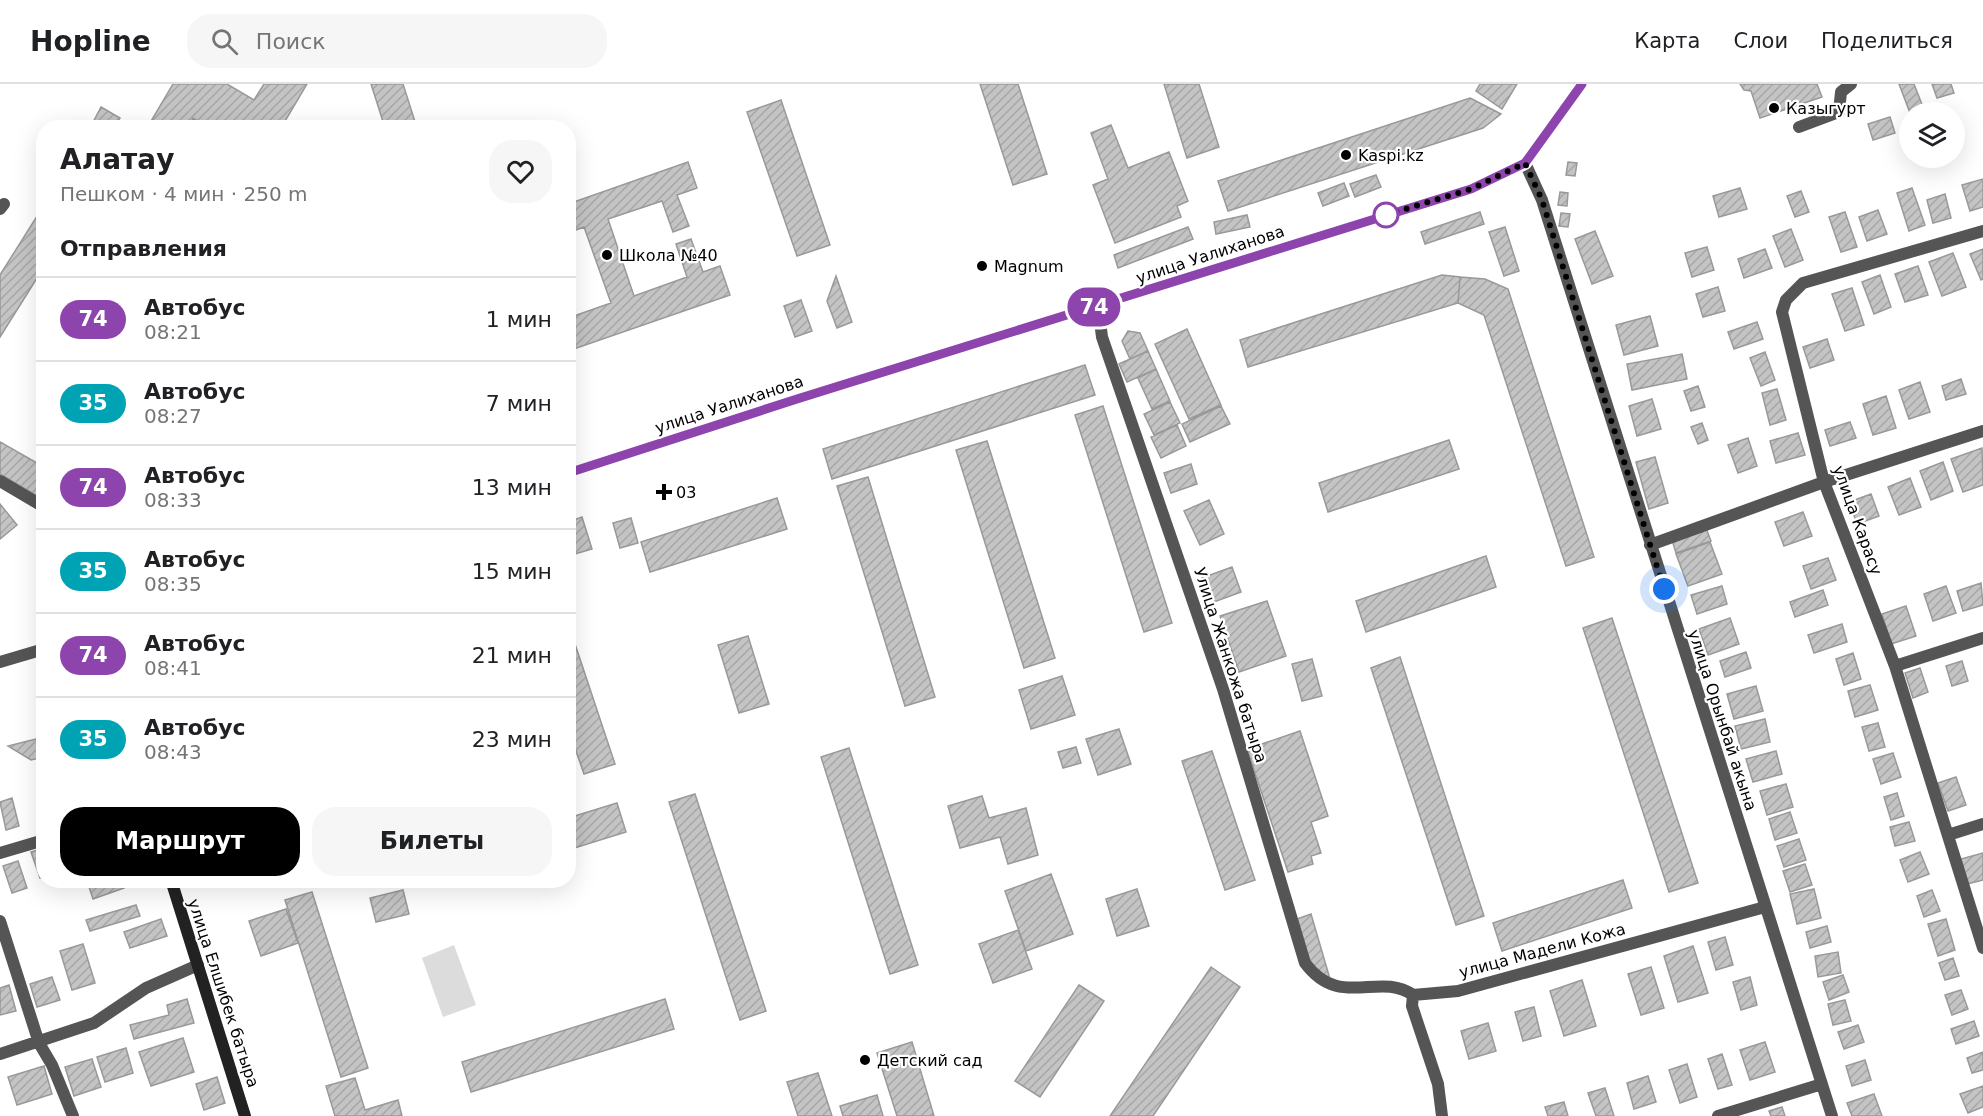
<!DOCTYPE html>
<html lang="ru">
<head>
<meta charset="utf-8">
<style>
  body { margin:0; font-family:"DejaVu Sans",sans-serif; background:#f6f6f6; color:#202124; height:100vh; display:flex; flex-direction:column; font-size:22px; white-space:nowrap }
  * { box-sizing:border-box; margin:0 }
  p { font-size:20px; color:#757577 }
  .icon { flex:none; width:33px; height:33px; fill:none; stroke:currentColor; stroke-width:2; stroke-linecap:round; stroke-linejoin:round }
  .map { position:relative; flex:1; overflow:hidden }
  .panel { position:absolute; left:36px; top:36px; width:540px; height:768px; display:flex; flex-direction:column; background:#fff; border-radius:24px; box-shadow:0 6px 24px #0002 }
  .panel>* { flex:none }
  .badge { padding:0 12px; border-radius:20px; font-size:21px; line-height:39px }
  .tools { position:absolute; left:1899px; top:18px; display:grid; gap:12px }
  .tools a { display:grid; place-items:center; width:66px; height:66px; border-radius:50%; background:#fff; box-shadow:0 6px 24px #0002; font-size:30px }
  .you { position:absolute; width:30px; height:30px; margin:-15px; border:4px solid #fff; border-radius:50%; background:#1a73e8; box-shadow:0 0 0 9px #1a73e833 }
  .map>.badge { position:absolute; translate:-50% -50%; box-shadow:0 0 0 3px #fff }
  h2 { padding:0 24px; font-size:22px; line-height:54px }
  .round { display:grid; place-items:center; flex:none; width:63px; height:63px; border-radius:24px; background:#f6f6f6 }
  .head { display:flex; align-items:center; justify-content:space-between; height:102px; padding:0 24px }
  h1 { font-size:28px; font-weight:700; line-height:45px }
  .cta { display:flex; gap:12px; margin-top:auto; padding:12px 24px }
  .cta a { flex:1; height:69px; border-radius:24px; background:#000; color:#fff; font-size:24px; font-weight:700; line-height:69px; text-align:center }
  .cta a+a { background:#f6f6f6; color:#202124 }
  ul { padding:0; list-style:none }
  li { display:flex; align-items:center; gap:18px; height:84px; padding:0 24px; border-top:2px solid #e0e0e0 }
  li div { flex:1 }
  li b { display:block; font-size:22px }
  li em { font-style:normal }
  li .badge { min-width:66px; font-weight:700; text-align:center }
  header { display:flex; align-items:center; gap:36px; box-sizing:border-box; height:84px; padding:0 30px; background:#fff; border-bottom:2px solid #e0e0e0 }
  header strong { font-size:28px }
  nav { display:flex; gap:33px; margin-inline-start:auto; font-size:21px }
  .search { width:420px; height:54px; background:#f6f6f6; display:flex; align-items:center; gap:15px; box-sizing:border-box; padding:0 21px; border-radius:24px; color:#757577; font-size:22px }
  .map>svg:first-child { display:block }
</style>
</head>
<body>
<header>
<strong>Hopline</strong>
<div class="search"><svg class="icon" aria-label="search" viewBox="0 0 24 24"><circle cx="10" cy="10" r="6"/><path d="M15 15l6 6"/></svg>Поиск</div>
<nav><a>Карта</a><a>Слои</a><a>Поделиться</a></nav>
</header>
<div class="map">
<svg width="1983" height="1032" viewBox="0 0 1983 1032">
  <defs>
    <pattern id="building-hatch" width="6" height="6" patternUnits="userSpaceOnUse" patternTransform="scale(1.5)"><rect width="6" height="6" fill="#c4c4c4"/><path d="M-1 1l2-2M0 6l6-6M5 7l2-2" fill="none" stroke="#a7a7a7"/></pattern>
  </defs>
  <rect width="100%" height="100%" fill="#fff"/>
  <path fill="#dcdcdc" d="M454,861L476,921L443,933L422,874Z"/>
  <path fill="url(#building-hatch)" stroke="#999" stroke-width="1.5" d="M173,0H227L254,16L264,0H307L281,44H209L193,34L188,44H147Z
    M371,0H403L417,44H385Z
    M980,0H1018L1047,90L1013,101Z
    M1164,0H1199L1219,63L1187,74Z
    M1480,0H1517L1502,25L1476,7Z
    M1740,0H1817L1822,13L1760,34L1751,7L1744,6Z
    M1899,0H1914L1925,28L1910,29Z
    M1932,0H1951L1954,9L1937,14Z
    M1470,14L1501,30L1483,44L1228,127L1218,97Z
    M781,16L830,161L797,172L747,28Z
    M101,23L120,34L114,44H90Z
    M1890,33L1895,49L1873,56L1868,40Z
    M1111,41L1128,84L1169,68L1188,117L1177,122L1181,133L1115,159L1093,101L1108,95L1091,49Z
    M688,78L697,104L677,111L689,142L673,148L662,117L608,135L634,212L687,193L676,160L691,155L703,188L720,182L730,211L568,267V234L611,219L584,143L568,149V120Z
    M1568,78L1577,79L1575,92L1566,91Z
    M1376,91L1381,103L1355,113L1350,100Z
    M1983,95V123L1970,127L1962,101Z
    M1344,99L1349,112L1323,122L1318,109Z
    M1740,104L1747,125L1719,133L1713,112Z
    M1912,104L1925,141L1909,147L1897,109Z
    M1801,107L1809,128L1795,133L1787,112Z
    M1560,108L1568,109L1567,122L1558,121Z
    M1945,110L1951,134L1933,139L1927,116Z
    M44,121V183L0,253V191Z
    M1878,126L1887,150L1867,157L1859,133Z
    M1480,128L1484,140L1425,160L1421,148Z
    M1845,128L1857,163L1841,168L1829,133Z
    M1561,129L1570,130L1568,143L1559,142Z
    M1247,131L1250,143L1216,150L1214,138Z
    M1188,143L1193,155L1118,184L1114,171Z
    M1505,143L1519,187L1504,192L1489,148Z
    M1791,145L1803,176L1785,183L1773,152Z
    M1595,147L1613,192L1592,200L1575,155Z
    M1707,163L1714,186L1692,193L1685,169Z
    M1765,165L1772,184L1744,194L1738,175Z
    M1983,165V195L1981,196L1970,170Z
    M1953,169L1966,203L1942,212L1929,178Z
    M1918,182L1928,211L1905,218L1895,190Z
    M1442,191L1460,193L1458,219L1248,283L1240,256Z
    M1880,191L1891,223L1874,230L1862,198Z
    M836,192L852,238L837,244L827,217Z
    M1460,193L1485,195L1508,205L1594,473L1566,482L1484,231L1458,219Z
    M1718,203L1725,227L1703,233L1696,210Z
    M1852,204L1864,241L1845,247L1832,210Z
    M801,216L812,247L795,253L784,222Z
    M1650,232L1658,262L1624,271L1616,241Z
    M1757,238L1763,255L1734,265L1728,248Z
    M1187,245L1221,321L1189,335L1155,260Z
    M1128,247L1140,249L1148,267L1130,275L1122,257Z
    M1827,255L1834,276L1810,284L1803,263Z
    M1148,267L1156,285L1127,298L1119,280Z
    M1765,268L1775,296L1761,302L1750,274Z
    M1682,270L1687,295L1632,306L1627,280Z
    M1085,281L1095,311L832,395L823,365Z
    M1156,285L1170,317L1152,325L1138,294Z
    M1961,295L1966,310L1946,316L1942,302Z
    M1920,298L1930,328L1909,335L1899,306Z
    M1698,302L1705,323L1691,327L1684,307Z
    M1777,305L1786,336L1770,341L1762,309Z
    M1886,312L1896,344L1873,351L1863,320Z
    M1652,315L1661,345L1637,352L1629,322Z
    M1170,318L1180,339L1154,351L1144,330Z
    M1103,322L1172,539L1144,548L1075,331Z
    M1221,322L1230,340L1190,358L1182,340Z
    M1850,338L1856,354L1830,362L1825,346Z
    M1702,339L1708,356L1698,360L1691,343Z
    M1177,341L1186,362L1161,374L1151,353Z
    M1798,349L1805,371L1776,379L1770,357Z
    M1748,354L1757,382L1738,389L1728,361Z
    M1449,356L1459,385L1328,428L1319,399Z
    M987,357L1055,574L1024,584L956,366Z
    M0,358L44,383V416L0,390Z
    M1982,364L1983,401L1963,408L1951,375Z
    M1655,373L1668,419L1649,425L1636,378Z
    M1943,378L1953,407L1931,416L1920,387Z
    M1191,380L1197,400L1171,409L1164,389Z
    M868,393L935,613L905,622L837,402Z
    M1910,394L1921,423L1899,431L1888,403Z
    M1871,410L1879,432L1857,440L1849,418Z
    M777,414L787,445L650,488L641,458Z
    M1209,416L1224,450L1200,461L1184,427Z
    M0,420L17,441L0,455Z
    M1803,428L1812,452L1784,462L1775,438Z
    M582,433L592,465L568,472V438Z
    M631,434L638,459L620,464L613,439Z
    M1706,444L1711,457L1676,469L1672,456Z
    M1710,458L1722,490L1688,502L1676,470Z
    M1486,472L1496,503L1366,548L1356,517Z
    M1828,474L1836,496L1811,505L1803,482Z
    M1232,483L1241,508L1211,519L1202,494Z
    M1981,499L1983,521L1963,527L1957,507Z
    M1722,502L1727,520L1697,530L1691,511Z
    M1946,502L1956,529L1933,537L1924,510Z
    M1823,506L1828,521L1795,533L1790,518Z
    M1267,517L1286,572L1239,588L1220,532Z
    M1906,522L1916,552L1891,560L1882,530Z
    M1612,534L1698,799L1669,808L1583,544Z
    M1730,534L1739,560L1708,571L1699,545Z
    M1842,540L1847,558L1814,569L1808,551Z
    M571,548L615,680L584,690L568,644V549Z
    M748,552L769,620L739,629L718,561Z
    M1746,568L1751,584L1725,593L1720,577Z
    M1853,569L1861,595L1844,601L1836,575Z
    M1400,573L1484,832L1456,841L1371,584Z
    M1312,575L1322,612L1302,617L1292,580Z
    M1962,577L1968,597L1952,602L1946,582Z
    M1920,584L1928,608L1913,614L1905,589Z
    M1062,592L1075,631L1031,645L1019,606Z
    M1870,601L1878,626L1855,633L1848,607Z
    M1756,602L1763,627L1734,635L1727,610Z
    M1765,635L1770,658L1741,665L1735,642Z
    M1878,639L1885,663L1869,667L1862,643Z
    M1119,645L1131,680L1098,691L1086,655Z
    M1300,647L1328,732L1311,738L1321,769L1311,772L1313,780L1288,788L1247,665Z
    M44,653V673L31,676L8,662Z
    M1076,663L1081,679L1063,684L1058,668Z
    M849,664L918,881L890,890L821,673Z
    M1212,667L1255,796L1225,806L1182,677Z
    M1776,667L1782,690L1753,698L1746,675Z
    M1893,669L1901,693L1881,700L1873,675Z
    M1956,693L1966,721L1948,727L1938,699Z
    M1786,700L1793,723L1767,731L1760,707Z
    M1897,709L1904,732L1891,736L1884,713Z
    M695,710L766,927L740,936L669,718Z
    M982,712L989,734L1026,724L1038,771L1008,780L1000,753L960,764L948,722Z
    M12,714L19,742L6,746L0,718Z
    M617,719L626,748L568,766V734Z
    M1790,728L1797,749L1775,756L1769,735Z
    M1909,738L1915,757L1895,762L1890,743Z
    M1799,755L1806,776L1784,783L1777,762Z
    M44,764V793L40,794L31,768Z
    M1920,768L1929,790L1908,798L1900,776Z
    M1983,769V796L1967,800L1961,775Z
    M18,777L27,804L12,809L3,782Z
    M1805,780L1812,801L1790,808L1783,787Z
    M1051,790L1073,850L1026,867L1005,807Z
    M97,796H121L124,804L93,815L88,800Z
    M1623,796L1632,824L1502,867L1493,839Z
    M1137,805L1149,842L1117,852L1106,815Z
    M1814,805L1821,834L1797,840L1790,810Z
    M403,806L409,830L376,838L370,814Z
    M1932,806L1940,827L1924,833L1917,812Z
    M312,808L368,984L341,993L285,816Z
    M136,821L140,832L90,847L86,836Z
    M286,825L298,859L261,872L249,837Z
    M1311,830L1330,895L1311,884L1297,835Z
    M161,835L167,852L130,864L124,848Z
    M1946,835L1955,866L1938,872L1928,840Z
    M1827,842L1831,858L1810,864L1806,848Z
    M1018,846L1032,885L993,899L979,860Z
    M1725,853L1733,881L1716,886L1708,858Z
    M83,860L95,899L72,906L60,867Z
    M1693,862L1708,909L1678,918L1664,872Z
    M1838,868L1841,889L1818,893L1815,872Z
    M1953,874L1959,892L1945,896L1939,879Z
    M1211,883L1240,903L1153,1032H1110Z
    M1651,883L1664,924L1641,931L1628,890Z
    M1843,891L1849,908L1829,916L1823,898Z
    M52,893L60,916L37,923L30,900Z
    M1750,893L1757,921L1741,926L1733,898Z
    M1582,896L1596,942L1564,952L1550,907Z
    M9,901L16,927L0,931V904Z
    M1079,901L1104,917L1040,1013L1015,997Z
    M1961,906L1968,925L1952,931L1945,911Z
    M187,915L194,939L134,955L130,941L169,931L167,921Z
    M665,915L674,945L471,1008L462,978Z
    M1845,916L1851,937L1833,941L1828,920Z
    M1534,923L1541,952L1523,957L1515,928Z
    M1974,937L1979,952L1956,960L1951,945Z
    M1488,939L1496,967L1469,975L1461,947Z
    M1858,941L1864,958L1844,965L1838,948Z
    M183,954L194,988L151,1002L139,968Z
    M912,958L934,1032H897L877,969Z
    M1765,958L1775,988L1750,996L1740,966Z
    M126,964L133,989L105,998L97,973Z
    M1983,968V986L1972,989L1967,974Z
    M1722,970L1732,1001L1718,1005L1708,975Z
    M92,975L101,1003L74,1012L65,983Z
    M1865,976L1871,996L1852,1002L1846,982Z
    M1687,980L1697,1013L1680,1019L1669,986Z
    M44,982L52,1010L17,1021L8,993Z
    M818,989L832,1032H798L787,998Z
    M1648,992L1656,1018L1634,1025L1627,999Z
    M217,993L225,1019L204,1026L196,1000Z
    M355,994L365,1026L398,1016L402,1032H335L326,1002Z
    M1983,1002V1023L1968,1029L1960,1010Z
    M1605,1004L1614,1032H1596L1588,1009Z
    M1874,1010L1882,1032H1852L1847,1019Z
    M877,1011L883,1032H843L840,1022Z
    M1564,1018L1568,1032H1548L1545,1023Z
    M1782,1023L1785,1032H1771L1769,1027Z"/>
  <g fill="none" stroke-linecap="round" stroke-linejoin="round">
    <path stroke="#555" stroke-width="12" d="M1799,43L1839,28L1841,8L1851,0
      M1525,79L1542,116L1832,1032
      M0,125L4,120
      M1983,147L1803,199L1786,216L1782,228L1824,398L1895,582L1983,864
      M1098,222L1102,253L1223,605L1305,879C1340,926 1378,887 1413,911
      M0,397L44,423
      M1650,461L1824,398L1983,347
      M0,578L44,565
      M1895,582L1983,554
      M1948,751L1983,740
      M0,769L44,756
      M0,837L39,959L52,981L73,1032
      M0,970L94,939L146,904L198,881
      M1442,1032L1438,1000L1412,922L1413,911L1458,907L1765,823
      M1718,1032L1822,1000"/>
    <path stroke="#222" stroke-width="12" d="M568,389L797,315L1471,105L1525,79L1582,0
      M171,796L245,1032"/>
  </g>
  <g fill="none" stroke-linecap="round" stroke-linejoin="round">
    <g stroke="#fff" stroke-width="14">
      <path id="line" d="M568,389L797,315L1471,105L1525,79L1582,0"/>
    </g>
    <use href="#line" stroke="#8e44ad" stroke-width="9"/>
    <path stroke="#000" stroke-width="6" stroke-dasharray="0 10.8" d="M1386,131L1471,105L1525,79L1542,116L1664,505"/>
  </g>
  <g fill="#000" stroke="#fff" stroke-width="2">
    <circle cx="1774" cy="24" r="6"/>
    <circle cx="1346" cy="71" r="6"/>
    <circle cx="607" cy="171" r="6"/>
    <circle cx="982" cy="182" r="6"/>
    <path d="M661 399h6v6h6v6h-6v6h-6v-6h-6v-6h6z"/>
    <circle cx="865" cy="976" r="6"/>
  </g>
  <circle fill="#fff" stroke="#8e44ad" stroke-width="3" cx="1386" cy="131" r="12"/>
  <g text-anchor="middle" stroke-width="4.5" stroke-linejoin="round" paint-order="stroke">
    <g font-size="16" fill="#000" stroke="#fff" text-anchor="start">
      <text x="1786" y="30">Казыгурт</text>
      <text x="1358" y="77">Kaspi.kz</text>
      <text x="619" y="177">Школа №40</text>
      <text x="994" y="188">Magnum</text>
      <text x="676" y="414">03</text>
      <text x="877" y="982">Детский сад</text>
    </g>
    <g font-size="16" fill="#000" stroke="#fff">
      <text transform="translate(1210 170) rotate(-18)" y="6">улица Уалиханова</text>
      <text transform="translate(729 320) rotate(-18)" y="6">улица Уалиханова</text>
      <text transform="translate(1858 436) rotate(70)" y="6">улица Карасу</text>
      <text transform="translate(1231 581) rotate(72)" y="6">Улица Жанкожа батыра</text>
      <text transform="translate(1723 636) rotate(72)" y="6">улица Орынбай акына</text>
      <text transform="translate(1542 866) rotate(-15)" y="6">улица Мадели Кожа</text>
      <text transform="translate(224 909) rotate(72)" y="6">улица Елшибек батыра</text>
    </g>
  </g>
</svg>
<div class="tools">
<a><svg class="icon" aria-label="layers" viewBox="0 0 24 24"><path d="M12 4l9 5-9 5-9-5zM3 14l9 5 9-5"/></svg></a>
</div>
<div class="you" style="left:1664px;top:505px"></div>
<b class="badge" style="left:1094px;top:223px;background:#8e44ad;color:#fff">74</b>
<section class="panel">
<div class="head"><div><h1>Алатау</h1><p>Пешком · 4 мин · 250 m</p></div><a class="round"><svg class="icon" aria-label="heart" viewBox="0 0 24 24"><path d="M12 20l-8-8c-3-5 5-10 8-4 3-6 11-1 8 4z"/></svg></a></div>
<h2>Отправления</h2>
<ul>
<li><span class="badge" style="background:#8e44ad;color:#fff">74</span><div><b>Автобус</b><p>08:21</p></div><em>1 мин</em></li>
<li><span class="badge" style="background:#00a3b4;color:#fff">35</span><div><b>Автобус</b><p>08:27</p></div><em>7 мин</em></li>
<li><span class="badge" style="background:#8e44ad;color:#fff">74</span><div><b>Автобус</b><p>08:33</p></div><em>13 мин</em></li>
<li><span class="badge" style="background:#00a3b4;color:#fff">35</span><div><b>Автобус</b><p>08:35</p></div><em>15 мин</em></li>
<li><span class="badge" style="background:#8e44ad;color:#fff">74</span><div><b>Автобус</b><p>08:41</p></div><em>21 мин</em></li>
<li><span class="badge" style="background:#00a3b4;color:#fff">35</span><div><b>Автобус</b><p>08:43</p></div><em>23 мин</em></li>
</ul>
<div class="cta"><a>Маршрут</a><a>Билеты</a></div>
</section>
</div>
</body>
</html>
